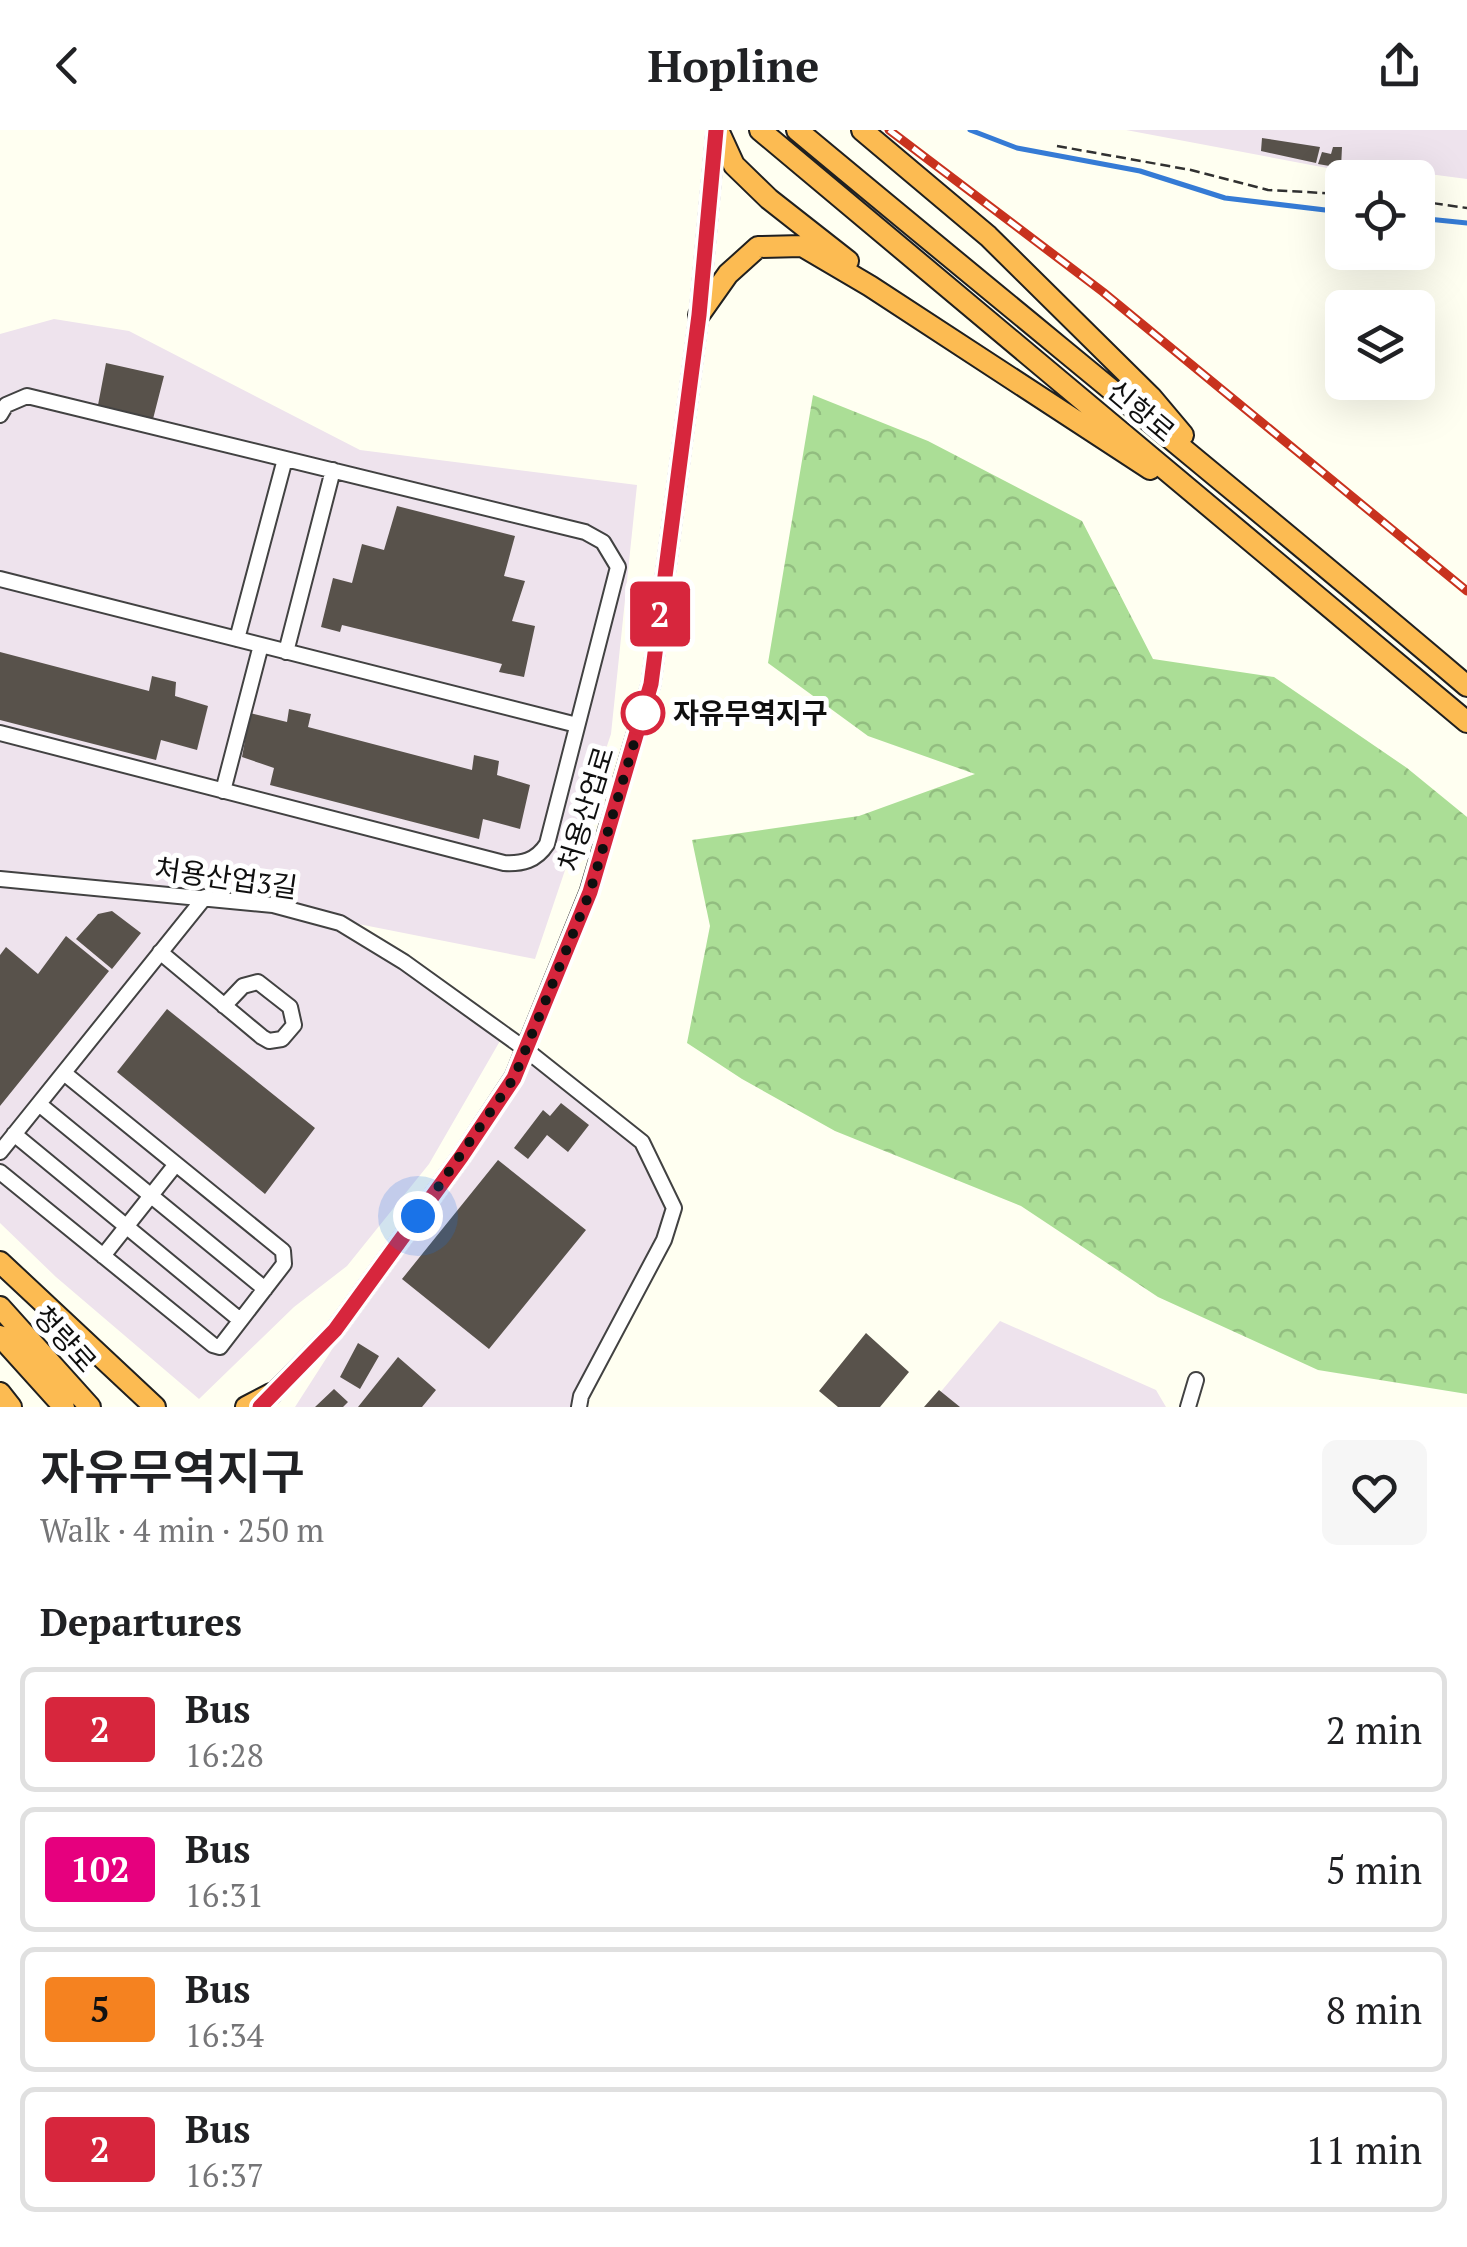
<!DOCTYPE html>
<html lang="en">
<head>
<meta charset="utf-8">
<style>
  body { margin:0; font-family:"PT Serif","Noto Sans KR",serif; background:#f6f6f6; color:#202124; height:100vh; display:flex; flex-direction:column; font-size:38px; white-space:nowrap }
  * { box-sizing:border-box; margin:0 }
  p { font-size:32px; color:#757577 }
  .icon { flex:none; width:55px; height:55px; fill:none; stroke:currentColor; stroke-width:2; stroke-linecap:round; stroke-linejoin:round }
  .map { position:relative; height:1277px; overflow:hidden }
  .side { display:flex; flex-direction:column; background:#fff; flex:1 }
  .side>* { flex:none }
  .badge { padding:0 20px; border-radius:8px; font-size:35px; line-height:65px }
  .fabs { position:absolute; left:1325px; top:30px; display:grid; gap:20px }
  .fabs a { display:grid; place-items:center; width:110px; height:110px; border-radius:15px; background:#fff; box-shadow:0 10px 40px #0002; font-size:50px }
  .you { position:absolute; width:50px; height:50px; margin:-25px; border:8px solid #fff; border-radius:50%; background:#1a73e8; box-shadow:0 0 0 15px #1a73e833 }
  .map>.badge { position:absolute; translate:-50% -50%; box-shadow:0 0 0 5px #fff }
  h2 { padding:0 40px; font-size:38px; line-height:90px }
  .round { display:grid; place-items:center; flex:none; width:105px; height:105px; border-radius:15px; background:#f6f6f6 }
  .head { display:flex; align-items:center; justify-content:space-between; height:170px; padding:0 40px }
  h1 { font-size:48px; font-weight:600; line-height:75px }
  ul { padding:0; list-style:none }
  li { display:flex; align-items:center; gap:30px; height:125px; margin:0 20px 15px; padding:0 20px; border:5px solid #e0e0e0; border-radius:15px }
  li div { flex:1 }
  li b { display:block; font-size:38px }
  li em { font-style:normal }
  li .badge { min-width:110px; font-weight:700; text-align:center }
  header { display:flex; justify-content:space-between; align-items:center; height:130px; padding:0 40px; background:#fff; font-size:45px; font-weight:600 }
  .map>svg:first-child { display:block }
</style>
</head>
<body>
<header><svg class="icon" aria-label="back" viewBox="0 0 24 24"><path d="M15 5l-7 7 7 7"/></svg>Hopline<svg class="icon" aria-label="share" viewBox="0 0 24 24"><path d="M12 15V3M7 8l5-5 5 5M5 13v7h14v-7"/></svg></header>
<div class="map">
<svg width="1467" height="1277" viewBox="0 0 1467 1277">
  <defs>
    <pattern id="forest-crowns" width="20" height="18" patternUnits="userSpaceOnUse" patternTransform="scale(2.5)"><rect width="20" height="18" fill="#abde96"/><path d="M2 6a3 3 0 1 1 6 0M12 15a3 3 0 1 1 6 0" fill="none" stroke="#92bd80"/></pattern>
  </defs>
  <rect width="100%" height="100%" fill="#fffff1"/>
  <path fill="#eee3ed" d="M1126,0H1467V49L1345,33L1343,41Z
    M54,189L129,201L360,320L637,355L611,604L535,829L323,787L340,793L504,904L429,1034L347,1136L294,1177L199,1269L56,1147L0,1093V204Z
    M525,919L642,1012L674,1078L579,1277H295Z
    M1000,1191L1156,1260L1166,1277H928Z"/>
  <path fill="url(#forest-crowns)" d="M813,265L928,311L1082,391L1153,529L1274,547L1407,638L1467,687V1264L1318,1240L1158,1167L1021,1076L835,1001L742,949L687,913L710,796L692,710L859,686L975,644L868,606L768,533Z"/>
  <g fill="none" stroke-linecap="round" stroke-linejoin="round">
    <path stroke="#357bd5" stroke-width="5" d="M970,0L1017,18L1140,41L1225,68L1342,82
      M1418,88L1467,93"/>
  </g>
  <path fill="#58524b" d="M1262,8L1320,17L1316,33L1261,21Z
    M1333,17H1342L1341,38L1318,34L1322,22L1331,24Z
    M106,233L164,246L153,289L98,275Z
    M397,376L515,406L504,446L525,451L512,491L535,496L524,547L499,542L502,534L342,495L340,502L321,497L333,448L352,453L362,414L384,420Z
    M0,522L149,561L152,546L176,552L175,566L208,576L197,620L161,610L156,630L0,590Z
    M289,579L311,584L308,597L472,640L474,625L499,631L497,645L530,655L520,699L483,689L479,709L270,655L274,638L242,627L250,583L287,592Z
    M112,781L141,803L112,839L76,809L98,784Z
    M66,806L109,841L0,976V825L6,817L38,844Z
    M167,879L315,998L265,1064L117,942Z
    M561,973L589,995L568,1022L547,1005L528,1029L514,1018L543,980L550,986Z
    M498,1030L586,1100L489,1219L402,1149Z
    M866,1203L909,1242L880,1277H838L819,1261Z
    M358,1213L379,1226L360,1259L340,1247Z
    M398,1227L436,1260L422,1277H358Z
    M334,1259L348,1272L343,1277H315Z
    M939,1260L960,1277H924Z"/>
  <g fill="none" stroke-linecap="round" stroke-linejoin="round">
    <g stroke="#424242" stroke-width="18">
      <path id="minor" d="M0,285L6,275L27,266L585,402L603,412L618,437L547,714C536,731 522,734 504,733L0,603
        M0,449L577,595
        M237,509L285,329
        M286,522L333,340
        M223,661L261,515
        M0,749L273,775L340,793L404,832L525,919L642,1012L674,1078L664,1110L581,1266L579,1277
        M160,822L262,907L269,911L282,909L294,895L290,877L258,852L243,856L224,876
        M39,974L265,1159
        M14,1004L240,1190
        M0,1022L205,767
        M0,1042L213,1215L220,1217L284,1134L283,1121L64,943
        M103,1126L176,1034
        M1188,1277L1196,1250"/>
    </g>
    <g stroke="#202020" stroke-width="21">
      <path id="major" d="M263,1273L335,1200L461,1027L514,947L589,762L651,554L699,185L716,0"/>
    </g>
    <g stroke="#202020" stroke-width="24">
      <path id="highway" d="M718,0L734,35L769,69L848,131
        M760,0L1467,592
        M797,0C1020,186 1246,368 1467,556
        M862,0L988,106L1151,267L1183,305
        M699,185L728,144L758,117L802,116L870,156L1150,339
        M0,1132L155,1277
        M0,1177L90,1277
        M0,1206L64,1277
        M0,1263L11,1277
        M246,1277L271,1264"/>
    </g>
    <path stroke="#313131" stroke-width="2.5" stroke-dasharray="10 5" stroke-linecap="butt" d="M1057,16L1191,40L1268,60L1342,64
      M1418,71L1467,78"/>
    <use href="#minor" stroke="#fff" stroke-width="14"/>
    <use href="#major" stroke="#fff261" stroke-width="18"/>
    <use href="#highway" stroke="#fcbb52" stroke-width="20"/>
    <g stroke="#c8321e" stroke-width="9">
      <path id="rail" d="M889,0L1103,162L1467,461"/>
    </g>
    <use href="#rail" stroke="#fff" stroke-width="5" stroke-dasharray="15" stroke-linecap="butt"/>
  </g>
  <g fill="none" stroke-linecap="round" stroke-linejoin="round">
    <g stroke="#fff" stroke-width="22">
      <path id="line" d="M260,1277L335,1200L461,1027L514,948L590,762L651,554L699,185L716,0"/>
    </g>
    <use href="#line" stroke="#d7263d" stroke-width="15"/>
    <path stroke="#0f0f0f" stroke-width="10" stroke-dasharray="0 18" d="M418,1086L514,948L590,762L643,583"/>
  </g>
  <circle fill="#fff" stroke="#d7263d" stroke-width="5" cx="643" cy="583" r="20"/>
  <g text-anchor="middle" stroke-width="10" stroke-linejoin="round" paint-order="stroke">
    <g font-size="28" fill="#0f0f0f" stroke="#fff">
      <text transform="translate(1141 281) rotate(40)" y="10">신항로</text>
      <text transform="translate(586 679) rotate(-73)" y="10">처용산업로</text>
      <text transform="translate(226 748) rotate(8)" y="10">처용산업3길</text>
      <text transform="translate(65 1209) rotate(48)" y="10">청량로</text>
    </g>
    <g font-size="28" font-weight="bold" fill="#0f0f0f" stroke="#fff" text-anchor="start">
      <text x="673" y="593">자유무역지구</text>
    </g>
  </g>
</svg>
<div class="fabs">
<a><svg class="icon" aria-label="locate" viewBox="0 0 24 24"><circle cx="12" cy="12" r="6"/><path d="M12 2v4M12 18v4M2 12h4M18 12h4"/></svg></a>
<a><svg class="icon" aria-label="layers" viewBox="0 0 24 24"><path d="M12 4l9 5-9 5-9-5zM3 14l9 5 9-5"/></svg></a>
</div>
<div class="you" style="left:418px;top:1086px"></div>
<b class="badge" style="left:660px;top:484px;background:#d7263d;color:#fff">2</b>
</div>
<section class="side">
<div class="head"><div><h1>자유무역지구</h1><p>Walk · 4 min · 250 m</p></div><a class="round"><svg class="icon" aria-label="heart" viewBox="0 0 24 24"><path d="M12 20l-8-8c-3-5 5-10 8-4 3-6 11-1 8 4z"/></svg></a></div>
<h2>Departures</h2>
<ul>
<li><span class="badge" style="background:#d7263d;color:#fff">2</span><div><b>Bus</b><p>16:28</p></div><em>2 min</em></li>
<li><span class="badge" style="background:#e6007e;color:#fff">102</span><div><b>Bus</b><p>16:31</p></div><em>5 min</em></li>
<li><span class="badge" style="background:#f58220;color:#111">5</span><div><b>Bus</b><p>16:34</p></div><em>8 min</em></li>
<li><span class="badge" style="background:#d7263d;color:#fff">2</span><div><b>Bus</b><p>16:37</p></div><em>11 min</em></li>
</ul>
</section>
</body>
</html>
